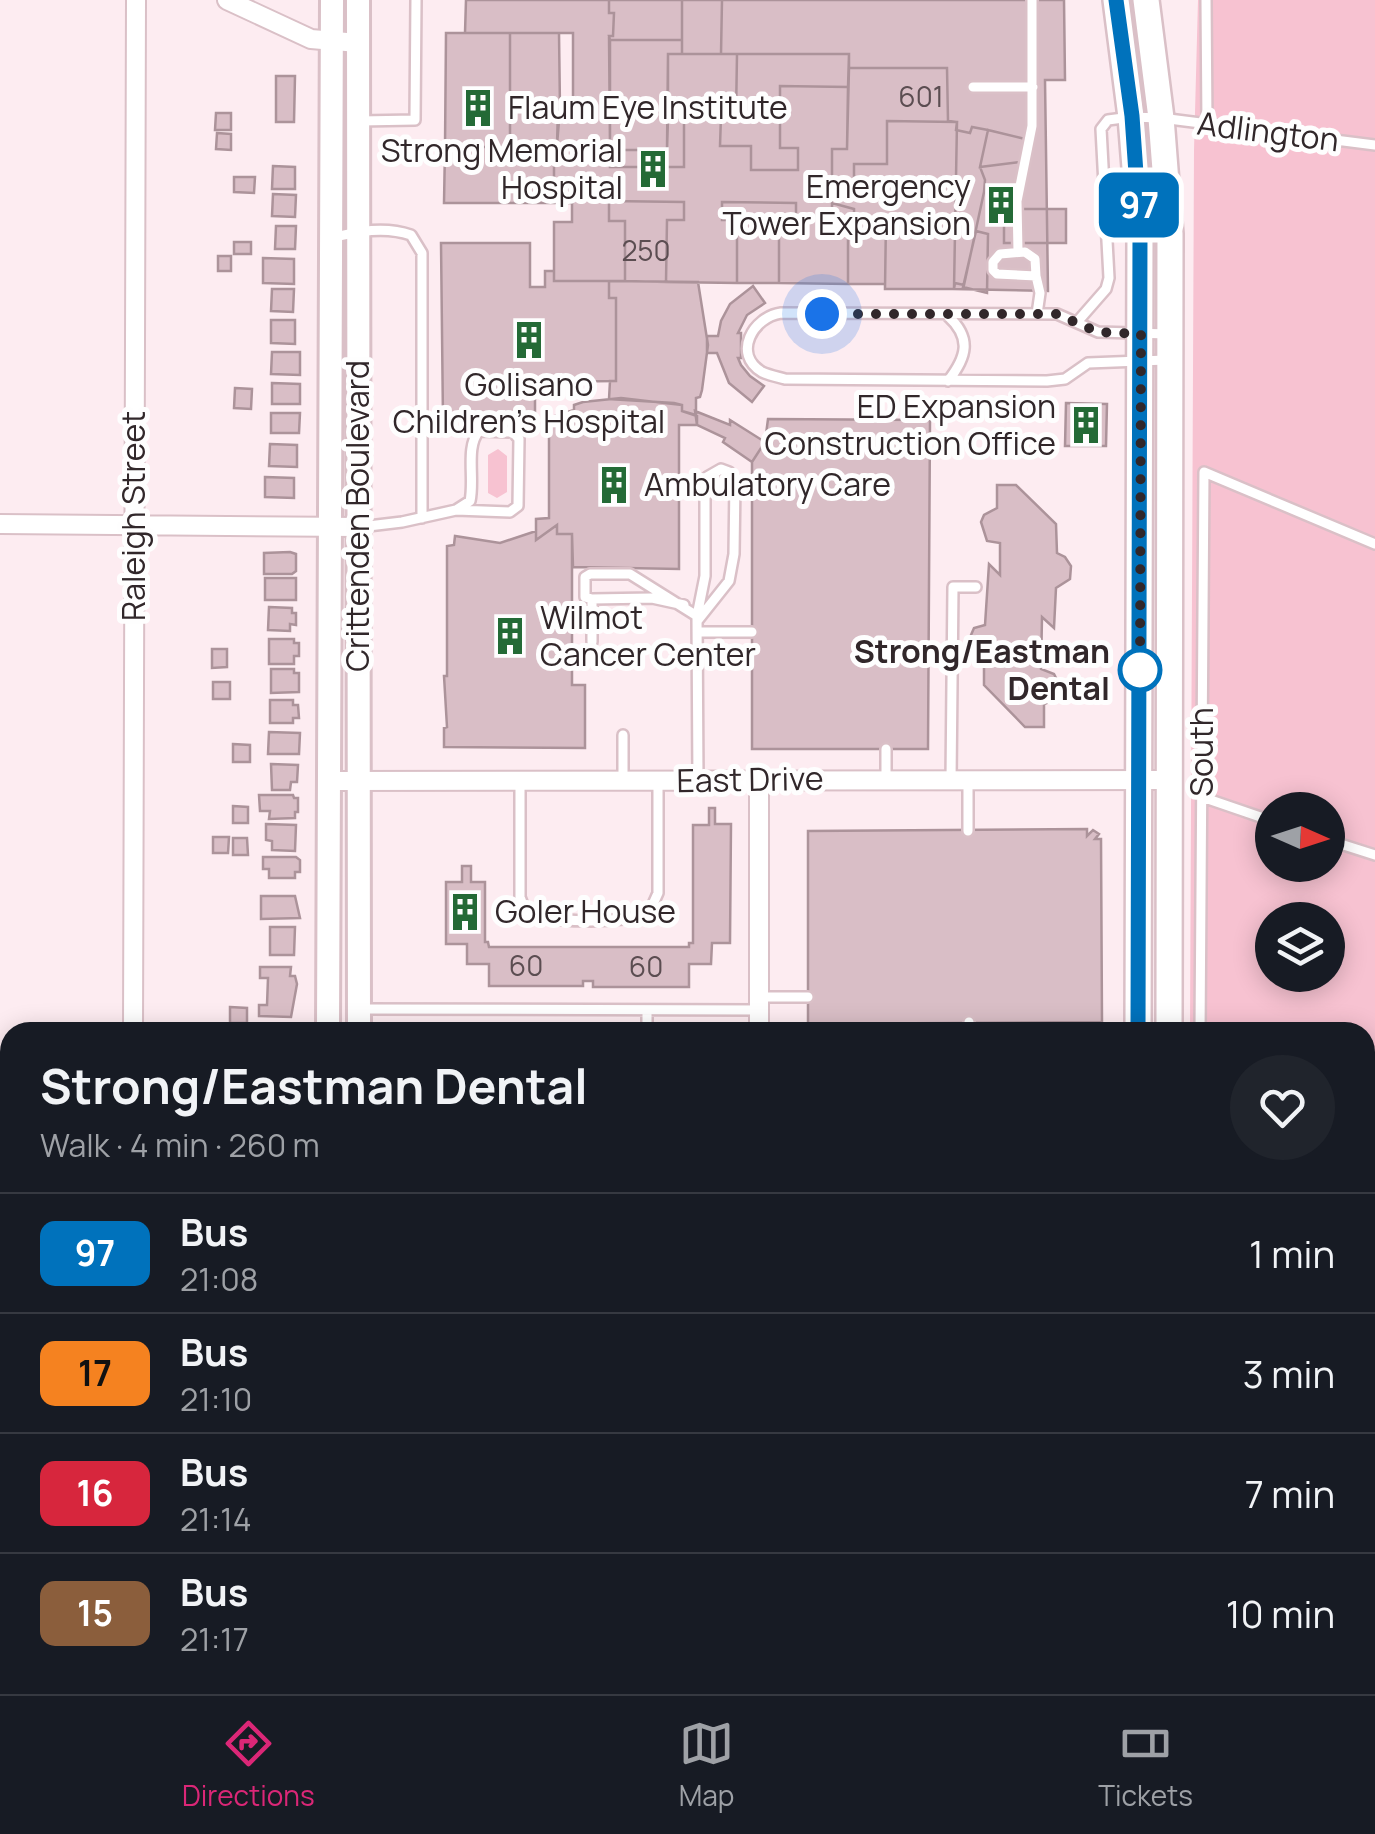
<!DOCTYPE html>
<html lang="en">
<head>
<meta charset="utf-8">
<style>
  body { margin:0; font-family:Manrope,sans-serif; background:#20242c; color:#f1f3f6; height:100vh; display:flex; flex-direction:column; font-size:38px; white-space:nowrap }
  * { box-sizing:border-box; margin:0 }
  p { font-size:32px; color:#9ea1a6 }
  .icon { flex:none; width:55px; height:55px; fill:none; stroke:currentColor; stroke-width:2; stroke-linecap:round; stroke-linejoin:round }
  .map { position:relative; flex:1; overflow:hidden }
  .panel { position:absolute; left:0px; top:1022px; width:1375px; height:672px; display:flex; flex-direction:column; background:#171b24; border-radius:30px 30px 0 0; box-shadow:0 5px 25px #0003 }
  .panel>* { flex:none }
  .badge { padding:0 20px; border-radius:15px; font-size:35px; line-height:65px }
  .needle { width:65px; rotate:93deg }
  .fabs { position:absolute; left:1255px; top:792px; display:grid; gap:20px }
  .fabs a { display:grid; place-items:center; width:90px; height:90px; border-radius:50%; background:#171b24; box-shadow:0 5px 25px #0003; font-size:50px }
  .you { position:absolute; width:50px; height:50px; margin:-25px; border:8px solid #fff; border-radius:50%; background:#1a73e8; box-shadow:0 0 0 15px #1a73e833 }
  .map>.badge { position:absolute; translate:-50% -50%; box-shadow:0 0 0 5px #fff }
  .round { display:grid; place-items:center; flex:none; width:105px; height:105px; border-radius:52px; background:#20242c }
  .overview { display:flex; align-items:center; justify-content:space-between; height:170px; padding:0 40px }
  h1 { font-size:48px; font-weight:700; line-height:75px }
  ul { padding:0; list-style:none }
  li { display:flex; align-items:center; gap:30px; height:120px; padding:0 40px; border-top:2px solid #363941 }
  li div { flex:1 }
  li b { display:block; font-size:38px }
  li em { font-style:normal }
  li .badge { min-width:110px; font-weight:700; text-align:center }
  .menu { display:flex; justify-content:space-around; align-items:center; height:140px; border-top:2px solid #363941; background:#171b24; font-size:28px; color:#9ea1a6 }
  .menu a { display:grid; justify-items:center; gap:5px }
  .menu .on { color:#db2777 }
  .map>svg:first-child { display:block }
</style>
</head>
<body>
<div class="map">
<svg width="1375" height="1694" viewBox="0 0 1375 1694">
  <rect width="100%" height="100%" fill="#fdecf1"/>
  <path fill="#f7c2d1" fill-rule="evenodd" d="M1198,0H1375V1694H1353L1333,1685H1365V1032H1190L1194,150ZM1272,810H1328V865H1272ZM1272,920H1328V975H1272Z
    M498,449L507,456V492L497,498L488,493V455Z"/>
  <path fill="#d9bec6" stroke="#ac939a" stroke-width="2.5" d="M466,0H609V13H614L613,36H609L610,146L557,145L558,109H573V33H465Z
    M609,0H682V40H610L609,36H613L614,13H609Z
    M682,0H722L721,54H682Z
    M722,0H1064L1065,80H1045L1048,291L954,289L957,122L948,121L947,68H849V54H721Z
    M446,33H510V147H445Z
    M510,33H559L560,109L557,145L554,147H510Z
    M610,40H682V54H668L667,150H610Z
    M668,54H737L736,116H721L720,146H751V170H798V148H780V86L848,87L847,149H832V228H848V284L779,283V221H796V203L722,202V220H737V283L666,282L667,220H684V202L609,201V221H625V281H554V222H572V203H554V145L610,146V167H684V119H668Z
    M737,54H849L848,87L780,86V148H798V170H751V146H720L721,116H736Z
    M849,68H947L948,121L957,122L956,130L970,133L972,127L988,130L980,167L985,180L984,192L964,285L955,283L954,289H885V284H848V228H832V149H847Z
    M276,76H295L294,122H276Z
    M216,113H231V130H215Z
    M668,119H684V167H610V150H667Z
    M887,121L957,122L954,289H885L886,219H854V209L832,203L833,191L854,186V164H887Z
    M988,130L1025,139L1020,162L980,167Z
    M217,133L231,134V150L216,149Z
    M445,147H554V203H444Z
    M273,166L295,167V189H272Z
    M234,177H255L254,193L234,192Z
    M273,194L296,195L295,217L272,216Z
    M609,201L684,202V220H667L666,282L625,281V221H609Z
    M722,202L796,203V221H779V283H737V220H722Z
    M1004,209H1066V243H1004Z
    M276,226H296L295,249H275Z
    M976,231L988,234L987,293L963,287Z
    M234,242H251V254H234Z
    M441,243H530V287H545V271H554V281H609V298H616V381L535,382V420H443Z
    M218,256H231V271H218Z
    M263,258L294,259V284L263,283Z
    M609,281L698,282L708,345L702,390L700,397L696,398V415L682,411V405L674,403L609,399L610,381H616V298H609Z
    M753,286L765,303L747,315L738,333H741V358H738L741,365L750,376L764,386L752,402L729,383L717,353H707V336H718L721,321L730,304Z
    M272,289H294L293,312L271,311Z
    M271,320H295V344L271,343Z
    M272,352H300V375L271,374Z
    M272,383L300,384V404H272Z
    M235,388L252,389L251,409L234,408Z
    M621,398L682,405V411L697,416V425H679V569L573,567L572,534H557V525L536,540V519L549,518V418L574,410V405L583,402Z
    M1066,403L1107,404L1106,446H1065Z
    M695,411L730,425V420L765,442L752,462L723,442L725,438L697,425Z
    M271,413H300L299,433H271Z
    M768,419L930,420L928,749H752V462L765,442Z
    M270,444L297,445V467L269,466Z
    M265,477L294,478V498L265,497Z
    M997,485H1016L1056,524L1057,553L1065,557L1071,566L1070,579L1056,588L1054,628L1042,617L1041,669L1054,674L1060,686L1057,699L1044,704V727H1025L984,685V660L975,657L969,648L968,642L974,628L985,625L989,564L1000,575V543L987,541L981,522L984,515L997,508Z
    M557,525V534H572V685H585V748L444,747V728L447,727L444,676H447V546L454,545L455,536L500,543L536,531V540Z
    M290,552L296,554V571L292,574H264V553Z
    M265,578H296V600H265Z
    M269,607L292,608V613H296V625L290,624V631L268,630Z
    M269,639H294V643H299V656H294V664H269Z
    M212,649H227V667L212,668Z
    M271,669H294V673H299V692L271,693Z
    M213,682H230V699H213Z
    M270,700H293V705H298L299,718H293V723H270Z
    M269,732L300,733L299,754H268Z
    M233,744L250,745V762H233Z
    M271,764L298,765L297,782H291L290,790H272Z
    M259,795H293L294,798H298V812H295V818L269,819L270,811H260Z
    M233,806L248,807V823H233Z
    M709,808H715V824H731L730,943H712L711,964H689V987H593V981H583V986H489V964H467V944H446V882H462V866H471V882H485V942H488L489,947H689V943H693V825H709Z
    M266,824L296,825L295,851L272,850V841L266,840Z
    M1087,829V836L1093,830L1099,834L1095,839H1101L1102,1022L808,1024V831Z
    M213,837H229L228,853H213Z
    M233,838H247L248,855H233Z
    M263,857H296L300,860V872H295V878H269V869H263Z
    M261,896H295L300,918L261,919Z
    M270,927H295L294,955H270Z
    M260,967H291L290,976H295L297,984L291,1017L259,1016V1005H267L268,978H260Z
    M230,1007L247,1008V1023H230Z
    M835,1024L836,1032H845H785V1025Z
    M0,1290H10V1331L1,1333Z
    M1044,1685H1075L1084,1688L1085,1694H1041Z"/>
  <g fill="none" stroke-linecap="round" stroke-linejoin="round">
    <g stroke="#dac0c7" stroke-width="14">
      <path id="lane" d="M1206,0L1207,123
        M973,87H1033
        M360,121L415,120L416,0
        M332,238C358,231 385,226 411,235L422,253V518
        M1018,252L1017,201L1032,126V0
        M1036,276L1035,259L1025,252L1000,254L993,262V270L997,274L1036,276L1040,293L1037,314
        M948,316C972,338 967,357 948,381
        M1078,321L1106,289L1109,278L1101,129L1108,120L1131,117L1161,118L1375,145
        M1166,360L1088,363L1065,379L1047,381L785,379C778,377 768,375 762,372C732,354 753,317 781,313L1057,314L1098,332L1168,334
        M360,527L402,522L456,510L510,512L518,506L519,439L513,432L479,431C465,447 475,479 470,501L456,510
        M684,605L652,598L592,599L585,597V577L590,574H630L697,616L698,781
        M697,616L705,576V486L707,477L721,469L729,472L735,481L734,554L729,581L698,620
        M699,632H752
        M592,642V599
        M623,735V781
        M886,749V779
        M951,780L953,587H976
        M968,780V831
        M520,781V897L525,910C544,924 627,924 649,913L658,893V781
        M1202,797L1272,821
        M1328,840L1375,855
        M759,997H808
        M362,1009L759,1010
        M647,1010V1032
        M969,1022V1032
        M1200,1032L1204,472L1375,544
        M0,1061H10
        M1365,1156L1375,1161
        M1365,1481L1375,1460
        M1365,1502L1375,1506
        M1096,1685V1694"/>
    </g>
    <g stroke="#dac0c7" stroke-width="22">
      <path id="street" d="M227,0L311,39L358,43
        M0,524L357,527
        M759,780V1032
        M331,781L1169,780
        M133,1032L136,0
        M63,1685V1694
        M258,1685V1694
        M666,1685L691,1694"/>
    </g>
    <g stroke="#dac0c7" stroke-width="28">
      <path id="secondary" d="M358,0L359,1032
        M328,1032L332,0"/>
    </g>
    <g stroke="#dac0c7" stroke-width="30">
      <path id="primary" d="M1116,0L1131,117L1140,231L1138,1032
        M1146,0L1161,118L1170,234L1169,1032
        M0,1171L10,1178
        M0,1360L10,1357
        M1153,1685V1694
        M1266,1685L1287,1694"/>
    </g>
    <use href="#lane" stroke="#fff" stroke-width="9"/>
    <use href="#street" stroke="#fff" stroke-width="18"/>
    <use href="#secondary" stroke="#fff" stroke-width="22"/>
    <use href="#primary" stroke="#fff" stroke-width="25"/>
  </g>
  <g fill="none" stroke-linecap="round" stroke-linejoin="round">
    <g stroke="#fff" stroke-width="22">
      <path id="line" d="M1116,0L1132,116L1140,231L1138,1032"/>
    </g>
    <use href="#line" stroke="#0072bc" stroke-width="15"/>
    <path stroke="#31272a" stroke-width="10" stroke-dasharray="0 18" d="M822,314H1056L1098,332L1141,334L1140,670"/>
  </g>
  <defs>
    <g id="building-bare" transform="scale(3)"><path d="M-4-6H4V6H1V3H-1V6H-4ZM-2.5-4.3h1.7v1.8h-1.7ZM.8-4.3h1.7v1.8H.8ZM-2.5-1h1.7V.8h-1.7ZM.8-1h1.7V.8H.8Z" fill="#246a36" stroke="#fefefe" stroke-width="2.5" paint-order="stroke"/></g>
  </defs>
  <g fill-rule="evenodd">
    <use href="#building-bare" x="478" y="108"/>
    <use href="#building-bare" x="653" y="169"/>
    <use href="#building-bare" x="1001" y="205"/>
    <use href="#building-bare" x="529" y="340"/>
    <use href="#building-bare" x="1086" y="425"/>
    <use href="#building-bare" x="614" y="485"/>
    <use href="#building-bare" x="510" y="636"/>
    <use href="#building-bare" x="465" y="912"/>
  </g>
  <circle fill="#fff" stroke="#0072bc" stroke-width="5" cx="1140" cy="670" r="20"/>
  <g text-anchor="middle" stroke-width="10" stroke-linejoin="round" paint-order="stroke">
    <g font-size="28" fill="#5b4d51">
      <text x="921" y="107">601</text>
      <text x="646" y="261">250</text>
      <text x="526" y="976">60</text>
      <text x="646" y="977">60</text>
    </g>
    <g font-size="32" fill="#31272a" stroke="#fefefe" text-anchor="start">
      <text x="508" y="119">Flaum Eye Institute</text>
      <text x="623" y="162" text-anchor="end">Strong Memorial<tspan x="623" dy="37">Hospital</tspan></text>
      <text x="971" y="198" text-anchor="end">Emergency<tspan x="971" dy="37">Tower Expansion</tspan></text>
      <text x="529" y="396" text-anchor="middle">Golisano<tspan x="529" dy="37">Children's Hospital</tspan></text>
      <text x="1056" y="418" text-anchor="end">ED Expansion<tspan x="1056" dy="37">Construction Office</tspan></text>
      <text x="644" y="496">Ambulatory Care</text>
      <text x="540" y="629">Wilmot<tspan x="540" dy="37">Cancer Center</tspan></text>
      <text x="495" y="923">Goler House</text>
    </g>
    <g font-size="32" fill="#31272a" stroke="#fefefe">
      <text transform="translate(1268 132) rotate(7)" y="11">Adlington</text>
      <text transform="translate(134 516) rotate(-90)" y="11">Raleigh Street</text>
      <text transform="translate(358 516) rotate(-90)" y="11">Crittenden Boulevard</text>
      <text transform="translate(1202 752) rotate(-90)" y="11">South</text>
      <text transform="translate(750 780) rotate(-1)" y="11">East Drive</text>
    </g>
    <g font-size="32" font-weight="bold" fill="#31272a" stroke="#fefefe" text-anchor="end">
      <text x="1110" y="663">Strong/Eastman<tspan x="1110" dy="37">Dental</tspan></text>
    </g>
  </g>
</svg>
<div class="fabs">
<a><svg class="needle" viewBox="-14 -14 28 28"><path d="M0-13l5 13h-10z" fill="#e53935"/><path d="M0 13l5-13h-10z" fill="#9ea1a6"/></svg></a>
<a><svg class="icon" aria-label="layers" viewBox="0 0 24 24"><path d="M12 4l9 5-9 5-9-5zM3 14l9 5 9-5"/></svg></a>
</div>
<div class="you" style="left:822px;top:314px"></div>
<b class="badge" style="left:1139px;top:205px;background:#0072bc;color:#fff">97</b>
<section class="panel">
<div class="overview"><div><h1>Strong/Eastman Dental</h1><p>Walk · 4 min · 260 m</p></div><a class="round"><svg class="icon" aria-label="heart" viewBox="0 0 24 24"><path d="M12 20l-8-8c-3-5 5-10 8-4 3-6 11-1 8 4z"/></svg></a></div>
<ul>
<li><span class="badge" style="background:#0072bc;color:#fff">97</span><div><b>Bus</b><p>21:08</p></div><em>1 min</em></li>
<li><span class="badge" style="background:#f58220;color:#111">17</span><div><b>Bus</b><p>21:10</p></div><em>3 min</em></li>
<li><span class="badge" style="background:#d7263d;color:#fff">16</span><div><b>Bus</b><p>21:14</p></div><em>7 min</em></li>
<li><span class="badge" style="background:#8b5e3c;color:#fff">15</span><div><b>Bus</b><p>21:17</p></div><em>10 min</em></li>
</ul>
</section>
</div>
<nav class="menu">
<a class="on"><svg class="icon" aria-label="directions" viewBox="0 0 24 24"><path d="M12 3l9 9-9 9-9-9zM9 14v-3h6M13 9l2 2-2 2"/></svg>Directions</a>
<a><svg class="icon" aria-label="map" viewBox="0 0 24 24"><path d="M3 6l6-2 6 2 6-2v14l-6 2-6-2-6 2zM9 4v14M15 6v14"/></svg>Map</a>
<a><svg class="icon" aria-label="tickets" viewBox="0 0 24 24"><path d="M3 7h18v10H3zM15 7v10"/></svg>Tickets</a>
</nav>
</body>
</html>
